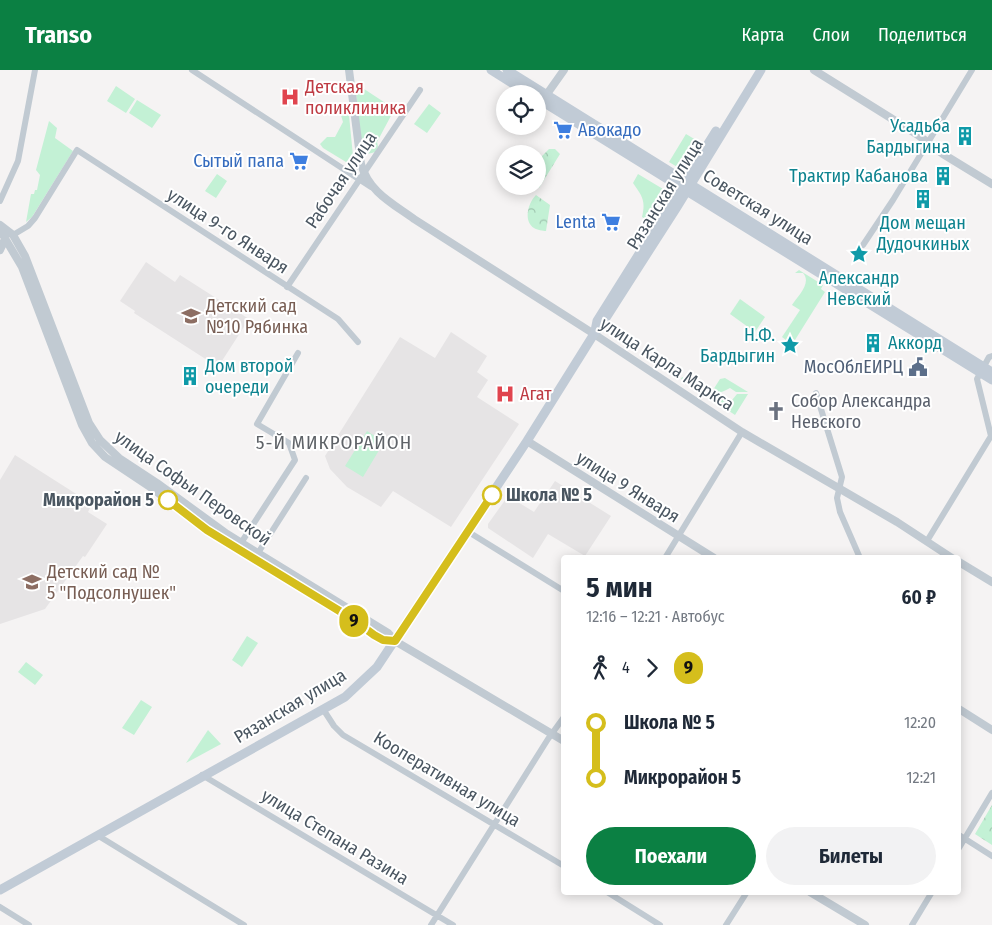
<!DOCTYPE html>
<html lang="ru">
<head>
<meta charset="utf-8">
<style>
  body { margin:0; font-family:"Fira Sans Condensed",sans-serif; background:#f2f2f3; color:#1f2937; height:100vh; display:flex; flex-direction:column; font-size:19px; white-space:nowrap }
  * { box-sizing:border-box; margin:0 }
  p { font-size:16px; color:#747a83 }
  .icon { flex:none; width:28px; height:28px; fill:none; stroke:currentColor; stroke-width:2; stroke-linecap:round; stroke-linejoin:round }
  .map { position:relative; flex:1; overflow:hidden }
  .panel { position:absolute; left:561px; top:485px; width:400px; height:340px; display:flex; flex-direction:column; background:#fff; border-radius:5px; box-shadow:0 2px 12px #0003 }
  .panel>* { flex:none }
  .badge { padding:0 10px; border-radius:16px; font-size:18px; line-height:32px }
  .fabs { position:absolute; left:496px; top:15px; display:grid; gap:10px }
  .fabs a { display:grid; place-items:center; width:50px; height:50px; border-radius:50%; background:#fff; box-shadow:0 2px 12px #0003; font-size:25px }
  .map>.badge { position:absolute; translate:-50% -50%; box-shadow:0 0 0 2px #fff }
  .legs { display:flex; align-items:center; gap:8px; height:55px; padding:0 25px; font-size:16px }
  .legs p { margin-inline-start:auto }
  .overview { display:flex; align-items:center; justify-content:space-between; height:85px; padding:0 25px }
  h1 { font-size:28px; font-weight:700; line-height:38px }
  .action { display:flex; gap:10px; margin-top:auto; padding:10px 25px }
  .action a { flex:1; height:58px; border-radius:30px; background:#0b8043; color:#fff; font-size:20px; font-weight:700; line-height:58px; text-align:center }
  .action a+a { background:#f2f2f3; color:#1f2937 }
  ul { padding:0 25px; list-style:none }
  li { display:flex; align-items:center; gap:18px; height:55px; font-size:19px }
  li i { display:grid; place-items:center; width:8px; height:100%; margin:0 6px; background:currentColor }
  li i::after { content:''; width:12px; height:12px; margin:-6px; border:4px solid; border-radius:50%; background:#fff }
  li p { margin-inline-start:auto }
  li:first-child i { background:linear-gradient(#0000 50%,currentColor 0) }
  li:last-child i { background:linear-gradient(currentColor 50%,#0000 0) }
  header { display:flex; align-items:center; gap:30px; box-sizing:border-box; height:70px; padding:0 25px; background:#0b8043; color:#fff }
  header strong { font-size:24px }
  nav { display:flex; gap:28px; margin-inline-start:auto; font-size:18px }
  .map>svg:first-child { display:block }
</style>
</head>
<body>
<header>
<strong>Transo</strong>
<nav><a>Карта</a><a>Слои</a><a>Поделиться</a></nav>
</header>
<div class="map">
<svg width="992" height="855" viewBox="0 0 992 855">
  <defs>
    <pattern id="forest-crowns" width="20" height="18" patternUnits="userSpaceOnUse" patternTransform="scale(1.25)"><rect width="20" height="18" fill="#c3f1d5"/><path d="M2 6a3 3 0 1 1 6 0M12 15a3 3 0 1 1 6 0" fill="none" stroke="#a0c6b0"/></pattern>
  </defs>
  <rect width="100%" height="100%" fill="#f5f3f3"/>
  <path fill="#e6e4e5" d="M146,192L175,212L180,205L249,249L218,297L134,243L135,241L120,231Z
    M451,262L487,286L477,302L488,310L477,327L519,354L451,457L393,421L381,437L347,417L330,399L325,386L400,267L435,288Z
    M15,385L92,434L88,442L107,454L85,487L83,486L45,539L0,554V410Z
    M555,411L611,446L585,486L548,464L533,488L488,458V454L508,426L534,442Z"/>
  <path fill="#c3f1d5" d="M355,15H358L390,36L393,42L377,72L378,77L375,82C370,84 367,84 362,81Z
    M116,16L135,29L126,43L107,31Z
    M137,30L161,45L152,58L129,43Z
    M346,34L348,35L353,86V90L350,92H346L323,78L320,74L327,67H335L343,52L340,42L341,36Z
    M429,34L441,43L427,63L414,54Z
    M49,51L57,58L55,68L73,81L32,147L26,152L31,124H34L35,120H37L40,105L36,100Z
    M686,64L696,70L679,98L669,92Z
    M217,104L227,111L216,128L205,121Z
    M638,104L663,119L665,126L647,150L642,147C646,130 642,126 633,113Z
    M799,200L823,215L821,219L825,222L795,270L788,266L786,270L782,267L800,240L792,235C798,226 812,213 803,203H795Z
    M740,229L765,247L755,262L730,244Z
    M682,307L711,326L725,325L728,329L732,330L737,324H748L735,345L681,309Z
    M725,308L748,322H736L730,318C718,325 713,324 701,316L702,314L713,320L720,309Z
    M367,361L384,372L363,407L345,396Z
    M247,566L258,573L242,597L232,590Z
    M26,592L43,605L35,615L18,602Z
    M141,630L152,637L134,665L122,658Z
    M208,660L221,674L186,693Z"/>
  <path fill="url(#forest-crowns)" d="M549,79H555L560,84L539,118L536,116H538V90Z
    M536,125L550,135L546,161C543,161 537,160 534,158C523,151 528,133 536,125Z
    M992,735V775L975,764Z"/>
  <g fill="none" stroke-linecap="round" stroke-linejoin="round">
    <path stroke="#c1cad2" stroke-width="6" d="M192,0L371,117
      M345,99H353L357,96L358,86
      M0,131L18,91L35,0
      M13,165L28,156L35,148L77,80L338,249L358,272
      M863,175L893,130L972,0
      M287,217L420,20
      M816,323L842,407L837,428L840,442L860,488
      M467,461L564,521
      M927,471L991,366L977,309L989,287L992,286
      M241,473L295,390L289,373L257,354L298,283
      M258,483L306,408
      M665,488L742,362
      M323,639L334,656L343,665L564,796
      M202,705L453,855
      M97,765L244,855
      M959,765L992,786
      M959,778L992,723
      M607,822L660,855
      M0,837L29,855
      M431,855L548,669L564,647
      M726,855L747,822
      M912,855L932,822"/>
    <path stroke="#c1cad2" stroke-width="8" d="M349,0L361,94C369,122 392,133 414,149L594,264L742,362L897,452L952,488
      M814,0L918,65L943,84L992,114
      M547,24L564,0
      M0,155L13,165L25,186L89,353L100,370L119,388L157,413L227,464L388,563L395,571L564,671
      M0,160L22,197L82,355L92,373L105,387L153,419L207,460L351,548L374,565L383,570L395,571
      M0,180L5,169
      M527,371L714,488
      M959,492L992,512
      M959,639L992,660
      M810,822L865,855"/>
    <path stroke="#c1cbd6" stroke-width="9" d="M491,0L529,24
      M507,0L992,302
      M538,29L992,310
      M595,261L597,251L716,61
      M0,820L345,627L377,597L527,371L594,264L602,254L677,137L761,0"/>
  </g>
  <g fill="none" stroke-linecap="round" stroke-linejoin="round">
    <g stroke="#fff" stroke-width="11">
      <path id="line-1" d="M168,430L207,460L351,548L374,565L383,570L395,571L492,425"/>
    </g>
    <use href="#line-1" stroke="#d5be1c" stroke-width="8"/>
  </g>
  <defs>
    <g id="hospital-bare" transform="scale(1.5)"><path d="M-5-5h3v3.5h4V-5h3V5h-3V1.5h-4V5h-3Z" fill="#e0444e" stroke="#fff" stroke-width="2.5" paint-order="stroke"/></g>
    <g id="supermarket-bare" transform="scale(1.5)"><path d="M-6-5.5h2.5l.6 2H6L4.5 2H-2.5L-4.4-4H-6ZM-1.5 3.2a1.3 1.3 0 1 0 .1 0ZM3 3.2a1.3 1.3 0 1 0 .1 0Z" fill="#3f7fe0" stroke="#fff" stroke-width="2.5" paint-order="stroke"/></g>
    <g id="building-bare" transform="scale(1.5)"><path d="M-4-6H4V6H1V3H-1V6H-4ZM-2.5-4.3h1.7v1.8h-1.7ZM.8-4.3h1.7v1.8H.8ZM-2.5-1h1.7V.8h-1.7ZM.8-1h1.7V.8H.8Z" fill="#0f9aa8" stroke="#fff" stroke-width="2.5" paint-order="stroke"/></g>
    <g id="sight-bare" transform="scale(1.5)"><path d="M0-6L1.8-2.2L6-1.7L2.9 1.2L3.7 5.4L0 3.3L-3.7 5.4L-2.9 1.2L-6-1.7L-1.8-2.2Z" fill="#0f9aa8" stroke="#fff" stroke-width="2.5" paint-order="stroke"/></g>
    <g id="school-bare" transform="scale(1.5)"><path d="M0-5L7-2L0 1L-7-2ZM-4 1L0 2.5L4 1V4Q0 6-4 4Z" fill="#8d6e63" stroke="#fff" stroke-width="2.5" paint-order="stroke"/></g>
    <g id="civic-bare" transform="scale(1.5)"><path d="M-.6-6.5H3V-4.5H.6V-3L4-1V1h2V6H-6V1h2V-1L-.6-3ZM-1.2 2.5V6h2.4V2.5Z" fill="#5c6f8a" stroke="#fff" stroke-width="2.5" paint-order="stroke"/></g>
    <g id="church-bare" transform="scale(1.5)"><path d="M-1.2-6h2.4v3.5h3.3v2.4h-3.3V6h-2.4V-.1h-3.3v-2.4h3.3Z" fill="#6b7280" stroke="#fff" stroke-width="2.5" paint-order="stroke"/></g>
  </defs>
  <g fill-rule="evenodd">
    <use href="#hospital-bare" x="290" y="27"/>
    <use href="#supermarket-bare" x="563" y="60"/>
    <use href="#building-bare" x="965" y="66"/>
    <use href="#supermarket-bare" x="299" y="91"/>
    <use href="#building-bare" x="943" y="106"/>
    <use href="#building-bare" x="923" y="129"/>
    <use href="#supermarket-bare" x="611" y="152"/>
    <use href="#sight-bare" x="859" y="184"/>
    <use href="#school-bare" x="191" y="246"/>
    <use href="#building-bare" x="873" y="273"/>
    <use href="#sight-bare" x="790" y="275"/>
    <use href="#civic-bare" x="918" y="297"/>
    <use href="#building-bare" x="190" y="306"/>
    <use href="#hospital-bare" x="505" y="324"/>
    <use href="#church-bare" x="776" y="341"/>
    <use href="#school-bare" x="32" y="512"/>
  </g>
  <g fill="#fff" stroke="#d5be1c" stroke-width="2.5">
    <circle cx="492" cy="425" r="9"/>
    <circle cx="168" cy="430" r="9"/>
  </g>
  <g text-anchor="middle" stroke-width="4" stroke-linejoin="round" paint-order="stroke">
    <g font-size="18" fill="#be3a42" stroke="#fff" text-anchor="start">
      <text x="305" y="23">Детская<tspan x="305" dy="21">поликлиника</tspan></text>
      <text x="520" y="330">Агат</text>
    </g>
    <g font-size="18" fill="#0d838f" stroke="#fff" text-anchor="end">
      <text x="950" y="62">Усадьба<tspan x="950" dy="21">Бардыгина</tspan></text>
      <text x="928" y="112">Трактир Кабанова</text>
      <text x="923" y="159" text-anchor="middle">Дом мещан<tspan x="923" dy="21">Дудочкиных</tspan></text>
      <text x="859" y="214" text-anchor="middle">Александр<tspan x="859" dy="21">Невский</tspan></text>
      <text x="775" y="271">Н.Ф.<tspan x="775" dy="21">Бардыгин</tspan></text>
      <text x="888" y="279" text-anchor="start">Аккорд</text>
      <text x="205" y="302" text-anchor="start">Дом второй<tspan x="205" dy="21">очереди</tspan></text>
    </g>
    <g font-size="18" fill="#366cbe" stroke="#fff" text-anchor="end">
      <text x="578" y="66" text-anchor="start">Авокадо</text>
      <text x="284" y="97">Сытый папа</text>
      <text x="596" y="158">Lenta</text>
    </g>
    <g font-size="18" fill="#4a5661" stroke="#fff">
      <text transform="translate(341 110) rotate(-56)" y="6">Рабочая улица</text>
      <text transform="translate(665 124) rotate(-58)" y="6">Рязанская улица</text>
      <text transform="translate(758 137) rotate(32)" y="6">Советская улица</text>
      <text transform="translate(228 161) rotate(33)" y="6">улица 9-го Января</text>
      <text transform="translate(667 294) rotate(33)" y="6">улица Карла Маркса</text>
      <text transform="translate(628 417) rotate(32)" y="6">улица 9 Января</text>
      <text transform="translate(193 418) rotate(35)" y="6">улица Софьи Перовской</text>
      <text transform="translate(290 636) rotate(-31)" y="6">Рязанская улица</text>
      <text transform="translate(447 709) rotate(31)" y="6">Кооперативная улица</text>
      <text transform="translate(335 767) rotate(31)" y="6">улица Степана Разина</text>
    </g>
    <g font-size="18" fill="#785e54" stroke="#fff" text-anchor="start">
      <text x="206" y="242">Детский сад<tspan x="206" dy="21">№10 Рябинка</tspan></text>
      <text x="47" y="508">Детский сад №<tspan x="47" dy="21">5 "Подсолнушек"</tspan></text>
    </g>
    <g font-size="18" fill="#4e5e75" stroke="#fff" text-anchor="end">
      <text x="903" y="303">MосОблЕИРЦ</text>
    </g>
    <g font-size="18" fill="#5b616d" stroke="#fff" text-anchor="start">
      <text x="791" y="337">Собор Александра<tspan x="791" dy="21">Невского</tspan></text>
    </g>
    <g font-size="18" font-weight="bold" fill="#4a5661" stroke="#fff" text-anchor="start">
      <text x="506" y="431">Школа № 5</text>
      <text x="154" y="436" text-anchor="end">Микрорайон 5</text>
    </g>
    <g font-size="19" letter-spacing="1" fill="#5f6368" stroke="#fff">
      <text x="334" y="379">5-Й МИКРОРАЙОН</text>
    </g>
  </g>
</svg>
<div class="fabs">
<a><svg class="icon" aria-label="locate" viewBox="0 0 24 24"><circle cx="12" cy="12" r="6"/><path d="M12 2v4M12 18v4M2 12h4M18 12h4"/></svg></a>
<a><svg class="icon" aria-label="layers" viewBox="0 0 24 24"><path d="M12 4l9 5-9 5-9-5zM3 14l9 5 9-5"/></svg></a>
</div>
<b class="badge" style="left:354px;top:551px;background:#d5be1c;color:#111">9</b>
<section class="panel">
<div class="overview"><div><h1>5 мин</h1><p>12:16 – 12:21 · Автобус</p></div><b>60 ₽</b></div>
<div class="legs"><svg class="icon" aria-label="walk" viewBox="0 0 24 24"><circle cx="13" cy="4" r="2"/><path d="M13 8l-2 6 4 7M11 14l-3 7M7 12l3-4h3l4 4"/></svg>4<svg class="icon" aria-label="forward" viewBox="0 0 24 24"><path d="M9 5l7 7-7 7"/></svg><b class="badge" style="background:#d5be1c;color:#111">9</b></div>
<ul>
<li><i style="color:#d5be1c"></i><b>Школа № 5</b><p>12:20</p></li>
<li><i style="color:#d5be1c"></i><b>Микрорайон 5</b><p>12:21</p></li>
</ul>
<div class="action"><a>Поехали</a><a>Билеты</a></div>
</section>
</div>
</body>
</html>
